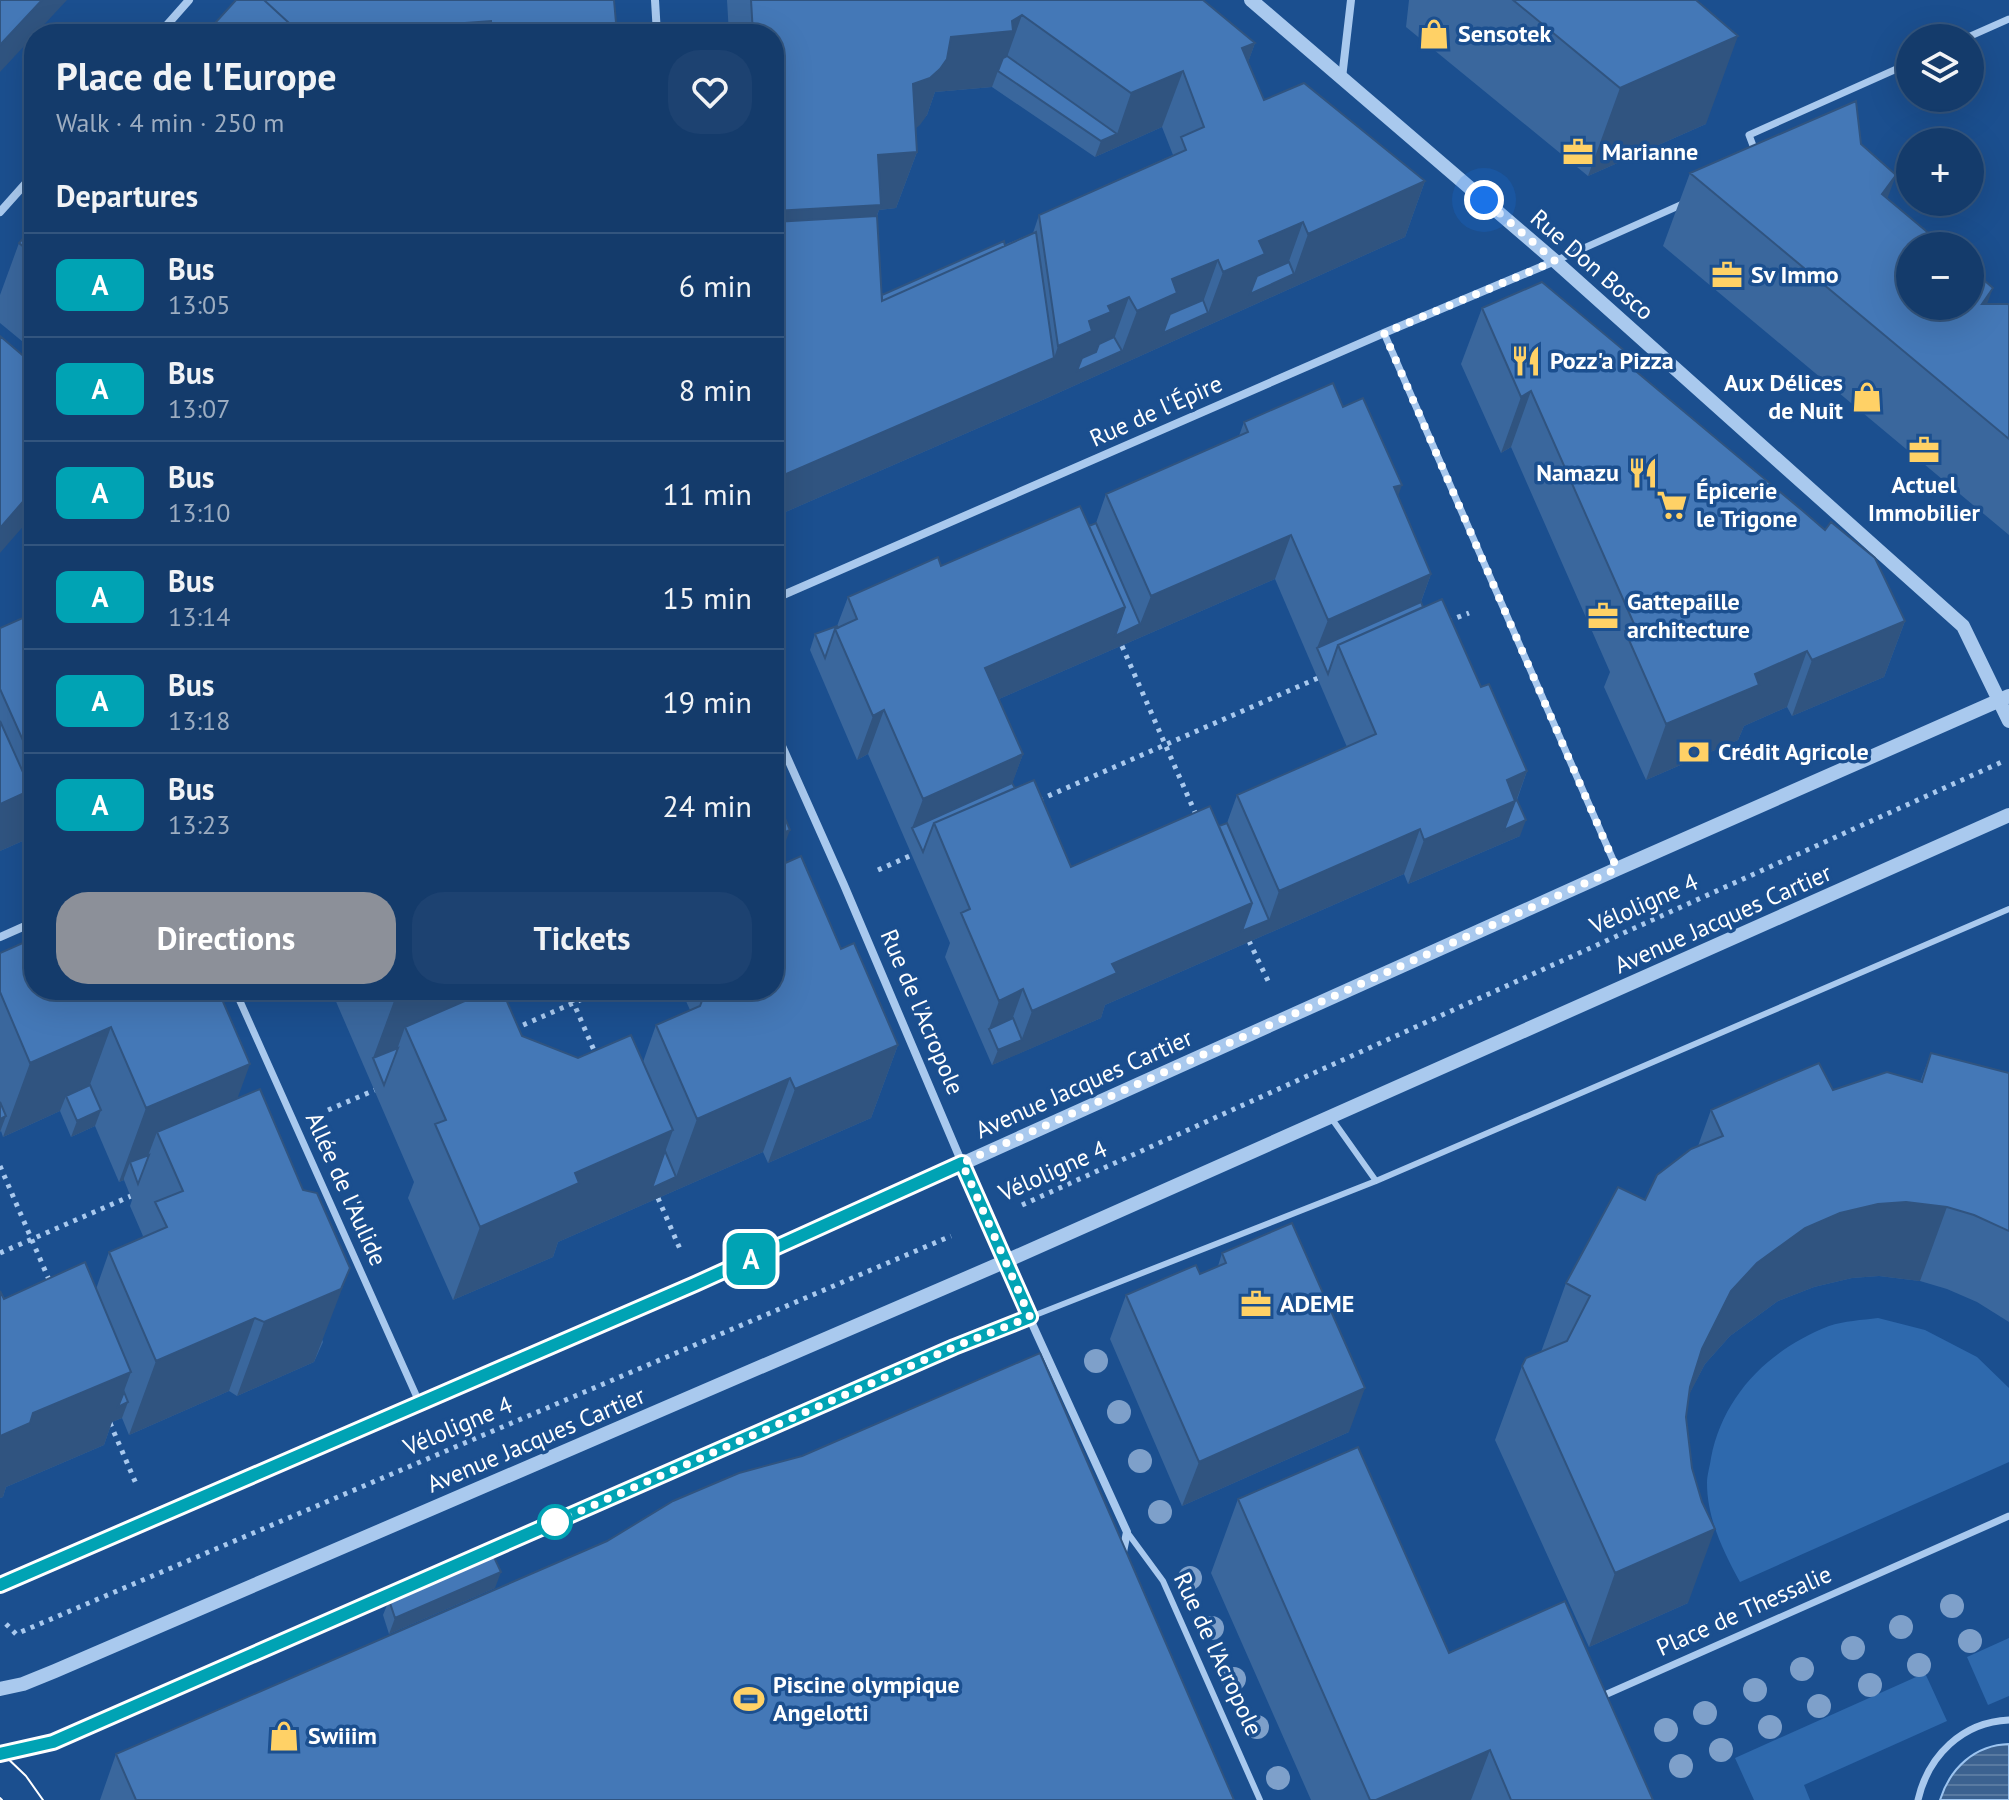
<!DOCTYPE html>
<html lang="en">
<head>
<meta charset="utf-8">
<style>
  body { margin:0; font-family:"PT Sans",sans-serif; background:#1d4271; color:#f1f3f6; height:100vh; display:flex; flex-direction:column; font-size:30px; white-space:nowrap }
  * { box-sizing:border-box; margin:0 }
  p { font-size:26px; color:#9dadc1 }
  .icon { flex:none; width:44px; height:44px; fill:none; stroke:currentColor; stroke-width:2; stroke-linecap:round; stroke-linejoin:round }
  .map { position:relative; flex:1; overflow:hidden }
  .side { position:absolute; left:24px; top:24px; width:760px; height:976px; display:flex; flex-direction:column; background:#143b6b; border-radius:32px; box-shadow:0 8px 32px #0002,0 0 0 2px #33557e }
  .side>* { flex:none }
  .badge { padding:0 16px; border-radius:12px; font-size:28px; line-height:52px }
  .fabs { position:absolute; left:1896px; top:24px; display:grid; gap:16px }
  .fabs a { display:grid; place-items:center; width:88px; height:88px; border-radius:50%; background:#143b6b; box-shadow:0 8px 32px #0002,0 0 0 2px #33557e; font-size:40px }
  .you { position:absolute; width:40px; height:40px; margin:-20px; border:6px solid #fff; border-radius:50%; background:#1a73e8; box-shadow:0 0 0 12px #1a73e833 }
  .map>.badge { position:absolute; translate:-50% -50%; box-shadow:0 0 0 4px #fff }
  h2 { padding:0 32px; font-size:30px; line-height:72px }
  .round { display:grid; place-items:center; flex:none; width:84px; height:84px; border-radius:32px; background:#1d4271 }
  .head { display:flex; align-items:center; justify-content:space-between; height:136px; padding:0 32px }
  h1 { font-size:38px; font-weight:800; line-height:60px }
  .action { display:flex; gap:16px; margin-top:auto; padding:16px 32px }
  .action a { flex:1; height:92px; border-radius:32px; background:#8c9099; color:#fff; font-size:32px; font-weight:800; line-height:92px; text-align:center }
  .action a+a { background:#1d4271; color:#f1f3f6 }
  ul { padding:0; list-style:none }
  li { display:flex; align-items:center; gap:24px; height:104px; padding:0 32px; border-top:2px solid #33557e }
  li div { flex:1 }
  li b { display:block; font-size:30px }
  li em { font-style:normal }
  li .badge { min-width:88px; font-weight:700; text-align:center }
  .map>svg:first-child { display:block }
</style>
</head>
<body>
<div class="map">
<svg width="2009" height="1800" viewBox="0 0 2009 1800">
  <defs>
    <pattern id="water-rules" width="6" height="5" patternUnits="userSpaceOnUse" patternTransform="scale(2)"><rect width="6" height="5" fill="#3c6290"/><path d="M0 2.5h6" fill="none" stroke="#597aa1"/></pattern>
  </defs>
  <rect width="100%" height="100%" fill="#1b4f8f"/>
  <path fill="#2e69ad" d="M1878,1318L1925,1330L1977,1357L2009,1388V1462L1740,1582C1723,1551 1707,1518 1707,1483C1707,1475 1710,1466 1711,1458C1723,1395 1770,1349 1829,1326C1844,1321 1862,1320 1878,1318Z
    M2009,1638V1696L1988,1705L1967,1657Z
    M1925,1673L1947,1721L1804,1785L1810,1800H1754L1735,1758Z"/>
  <path fill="url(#water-rules)" stroke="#9cc4f0" stroke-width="2" d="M2009,1744V1800H1940C1950,1768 1975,1745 2009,1744Z"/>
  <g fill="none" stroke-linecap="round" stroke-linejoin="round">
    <path stroke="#a9c9ee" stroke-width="5" stroke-dasharray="4 6" stroke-linecap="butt" d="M1448,621L1469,613
      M1122,646L1197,817
      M1039,800L1318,678
      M878,870L912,855
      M1249,941L1270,985
      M568,990L596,1055
      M514,1029L603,990
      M328,1110L375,1090
      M0,1166L50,1282
      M658,1198L680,1249
      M1022,1205L2004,761
      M0,1253L131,1196
      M110,1423L137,1486
      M6,1624L16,1634L951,1236"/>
    <path stroke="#a9c9ee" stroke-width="6" d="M1332,1119L1376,1181
      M1127,1532L1163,1581L1260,1800
      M0,1754L53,1742L954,1347L1376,1181L2009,909"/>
    <path stroke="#a9c9ee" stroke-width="7" d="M1966,38L2009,19
      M1755,151L1749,135L1910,63
      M1555,261L1685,203
      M1384,333L1617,869
      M235,990L420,1404
      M1598,1698L2009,1516
      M1918,1800C1928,1756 1962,1722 2009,1720"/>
    <path stroke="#a9c9ee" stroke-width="8" d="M655,0L657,34
      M159,34L189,0
      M1342,78L1351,0
      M0,212L34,174
      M774,599L1384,333L1555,261
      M774,728L844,885L962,1163
      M0,937L34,922
      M1004,1262L1127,1532L1122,1557"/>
    <path stroke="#a9c9ee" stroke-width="14" d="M1251,0L1555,261L1963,626L2009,721
      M962,1163L1004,1262
      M0,1585L695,1284L1617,869L2009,696
      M0,1689L23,1684L55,1671L1004,1262L2009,815"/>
    <path stroke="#fff" stroke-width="2" d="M0,1751L26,1776L43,1800
      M0,1798L2,1800"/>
  </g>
  <g fill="#7ea0ca">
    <circle cx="1096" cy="1361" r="12"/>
    <circle cx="1119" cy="1412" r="12"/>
    <circle cx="1140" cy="1461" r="12"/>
    <circle cx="1160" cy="1512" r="12"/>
    <circle cx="1190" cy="1578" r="12"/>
    <circle cx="1952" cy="1606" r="12"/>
    <circle cx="1901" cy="1627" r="12"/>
    <circle cx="1212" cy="1628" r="12"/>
    <circle cx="1970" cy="1641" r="12"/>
    <circle cx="1853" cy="1648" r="12"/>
    <circle cx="1919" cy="1665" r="12"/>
    <circle cx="1802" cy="1669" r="12"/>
    <circle cx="1234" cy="1679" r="12"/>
    <circle cx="1870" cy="1685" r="12"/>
    <circle cx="1755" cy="1690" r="12"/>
    <circle cx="1819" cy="1706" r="12"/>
    <circle cx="1705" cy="1713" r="12"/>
    <circle cx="1257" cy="1727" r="12"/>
    <circle cx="1770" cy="1727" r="12"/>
    <circle cx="1666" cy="1730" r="12"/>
    <circle cx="1721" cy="1750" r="12"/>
    <circle cx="1681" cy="1766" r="12"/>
    <circle cx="1278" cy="1778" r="12"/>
  </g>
  <path fill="#3a679d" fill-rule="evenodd" d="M236,0L617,34H205Z
    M727,0H1203L1255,43L1248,62L1264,100L1425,181L1405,237L1038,402L774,517V34H729ZM992,87L1095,157L1162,127L1173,155L1039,215L1033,233L882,295L877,216L879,210L896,208L917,152L915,129L927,115L935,92Z
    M1409,0H1696L1706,124L1588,176L1406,27Z
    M1861,144L1887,199L1987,304L2009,305V535L1663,246L1690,173Z
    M34,226V351L0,323V295L19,243Z
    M1482,308L1623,360L1905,621L1884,677L1792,716L1787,707L1744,726L1738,740L1646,780L1604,687L1610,672L1511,447L1501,453L1461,364Z
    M1342,404L1398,496L1431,574L1421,602L1423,607L1481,687L1527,771L1517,800L1520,836L1408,884L1404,874L1105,1005L1101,1018L992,1065L945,957L950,943L868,754L857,760L810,650L815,634L837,626L848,597L941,566L1096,523L1106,494L1239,436L1244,422ZM1275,579L1347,747L1237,795L1227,823L1219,826L1071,867L1015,788L1012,783L1023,754L999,699Z
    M34,613V836L0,851V628Z
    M776,867L841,949L898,1045L871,1118L768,1163L763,1152L558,1242L553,1257L453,1300L408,1198L414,1182L331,990H478L476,996L522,1036L578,1058L643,1062L656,1025L690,1010L681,990H774Z
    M218,990L238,1098L323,1342L314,1362L237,1396L229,1391L129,1435L122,1418L112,1422L104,1445L6,1487L3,1497L0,1498V1291L4,1299L96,1289L109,1252L142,1238L143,1236L130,1206L132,1200L124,1180L119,1182L95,1126L71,1137L60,1111L3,1137L1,1131L0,1132V992Z
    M1931,1053L2009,1073V1322L1977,1302L1947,1289L1920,1281L1879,1276L1852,1278L1814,1287L1778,1301L1730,1336L1705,1364L1689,1394L1686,1417L1688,1603L1589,1647L1495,1440L1522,1366L1541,1352L1566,1283L1698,1146L1711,1110L1833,1090L1920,1082Z
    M1222,1253L1349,1432L1182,1506L1110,1339L1126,1295L1200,1274L1218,1266Z
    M1238,1499L1449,1653L1653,1800H1311L1211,1573Z
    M495,1588L389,1634L383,1615L389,1600Z
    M116,1754L1234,1800H100Z"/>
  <path fill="#305480" d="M42,0H67L0,72V45Z
    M1022,15L1002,71H998L992,87L935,92L927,115L920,125L909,134L913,84L951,37L1012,21Z
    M491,21L486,34H462L466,23Z
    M1738,36L1706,124L1588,176L1620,88Z
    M1255,43L1235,99L1242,48Z
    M1183,71L1162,127L1095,157L1101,141L1117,134L1131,93Z
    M917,152L896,208L879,210L860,260L774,265V211L878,155Z
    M1896,175L1869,249L1882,194Z
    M1425,181L1405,237L1038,402L774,517V486L777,478L1054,358L1058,346L1108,306L1129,297L1109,353L1122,351L1137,311L1172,279L1218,260L1198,316L1208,313L1223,272L1259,241L1303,222L1283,278L1294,274L1308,234Z
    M1993,288L1966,361L1982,304Z
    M1531,391L1511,447L1501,453L1521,397Z
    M1402,485L1386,530L1394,487Z
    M34,489V514L0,553V528Z
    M1291,535L1275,579L969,712L985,668L1125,607L1140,624L1151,596Z
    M1431,574L1415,618L1338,645L1317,648L1328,620Z
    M1905,621L1884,677L1792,716L1812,660Z
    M1807,651L1787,707L1744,726L1738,740L1646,780L1666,724L1755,674Z
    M884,710L868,754L857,760L873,716Z
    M1023,754L1007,798L934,823L912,828L923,799Z
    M1527,771L1511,815L1526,820L1520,836L1408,884L1424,840L1507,780Z
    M34,781V836L0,851V804L31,790Z
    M1420,829L1404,874L1105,1005L1101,1018L1016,1055L1032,1011L1112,964L1252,903L1269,920L1279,891Z
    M790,830L774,873V837Z
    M1023,989L1007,1034L989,1029L999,1001Z
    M419,990H478L462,1033L405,1027L392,1064L373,1058L394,1001Z
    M111,1027L84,1101L66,1096L60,1111L3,1137L30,1063Z
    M1022,1040L1016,1055L992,1065L998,1050Z
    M898,1045L871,1118L768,1163L795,1089Z
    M250,1064L223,1138L157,1132L142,1172L130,1162L124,1178V1180L119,1182L146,1108Z
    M790,1078L763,1152L558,1242L553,1257L453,1300L480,1227L575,1173L673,1130L652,1188L676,1177L697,1119Z
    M101,1110L95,1126L71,1137L77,1121Z
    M6,1116L0,1132V1119Z
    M1906,1202L1947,1207L1920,1281L1879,1276L1852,1278L1814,1287L1778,1301L1730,1336L1705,1364L1675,1422L1702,1349L1731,1291L1757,1263L1805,1228L1840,1213L1878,1204Z
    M350,1268L314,1362L237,1396L264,1322Z
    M255,1318L229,1391L129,1435L156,1361Z
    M131,1372L118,1407L128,1402L122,1418L112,1422L104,1445L6,1487L3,1497L0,1498V1436L33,1413Z
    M1365,1388L1349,1432L1182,1506L1199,1462Z
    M1715,1529L1688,1603L1589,1647L1615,1573Z
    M501,1572L495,1588L389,1634L395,1618Z
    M1490,1750L1471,1800H1376Z"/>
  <path fill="#4478b7" stroke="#305480" stroke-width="2" d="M0,0H42L0,45Z
    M236,0H264L301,34H205Z
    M264,0H614L617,34H491V21L466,23V34H301Z
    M751,0H1203L1255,43L1242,48L1264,100L1304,83L1425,181L1308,234L1303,222L1259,241L1265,254L1223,272L1218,260L1172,279L1177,293L1137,311L1129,297L1108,306L1111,312L1089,321L1092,331L1058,346L1039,215L1186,150L1181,137L1204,127L1183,71L1131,93L1022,15L1012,21L1013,31L951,37L947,59L940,69L930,78L913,84L917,152L878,155L881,205L774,211V34H753Z
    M1513,0H1696L1738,36L1620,88Z
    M1007,56L1117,134L1101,141L998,71L1003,58Z
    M1856,101L1861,144L1896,175L1882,194L1944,246H1910V306H1970V268L1993,288L1982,304H2008L2009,305V439L1690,173Z
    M877,216L882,301L1036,232L1054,358L777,478L774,435V222Z
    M34,226V255L19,243Z
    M1004,241L1005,246L882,301V295Z
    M1289,262L1294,274L1250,294L1257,276Z
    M1542,282L1626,352L1620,358L1803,511L1825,530L1831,522L1875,558L1905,621L1812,660L1807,651L1755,674L1759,685L1666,724L1625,631L1635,626L1531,391L1521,397L1482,308Z
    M1203,300L1208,313L1163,333L1170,314Z
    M0,336L34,365V489L0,528Z
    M1114,337L1122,351L1077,371L1082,358L1096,352L1099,344Z
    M1333,383L1343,407L1363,398L1402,485L1394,487L1431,574L1328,620L1291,535L1151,596L1106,494L1248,432L1244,422Z
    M1080,506L1125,607L985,668L1023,754L923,799L884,710L873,716L835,629L857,619L848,597L938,557L941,566Z
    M1096,523L1140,624L1115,636L1125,607L1089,526Z
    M1442,599L1481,687L1489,684L1527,771L1507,780L1515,801L1424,840L1420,829L1279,891L1237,795L1376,734L1338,645Z
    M1421,602L1423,607L1338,645L1328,674L1317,648Z
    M34,613V765L0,689V628Z
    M837,626L838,628L835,629L825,658L815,634Z
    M0,721L31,790L0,804Z
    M1034,780L1071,867L1210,806L1252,903L1112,964L1117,973L1032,1011L1023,989L999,1001L961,913L970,909L934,823Z
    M1012,783L1015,788L934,823L923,852L912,828Z
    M774,793L790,830L774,837Z
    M1517,800L1526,820L1504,830L1515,801Z
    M1227,823L1269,920L1242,931L1252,903L1219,826Z
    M801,856L841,949L854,943L898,1045L795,1089L790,1078L697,1119L656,1025L700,1006L706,990H774V868Z
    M34,938V990H218L250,1064L146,1108L111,1027L30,1063L0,992V953Z
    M390,990H419L394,1001Z
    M490,990H502L522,1036L578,1058L631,1035L673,1130L575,1173L579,1183L480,1227L435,1124L446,1120L405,1027Z
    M1013,1018L1022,1040L998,1050L989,1029Z
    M398,1048L384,1085L373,1058Z
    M1931,1053L2009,1073V1231L1974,1215L1947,1207L1906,1202L1878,1204L1840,1213L1805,1228L1757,1263L1731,1291L1702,1349L1690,1387L1686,1417L1692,1468L1702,1502L1715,1529L1615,1573L1522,1366L1526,1358L1567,1341L1590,1296L1566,1283L1618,1187L1645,1200L1657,1175L1691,1149L1723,1136L1711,1110L1774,1082L1819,1063L1833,1090L1887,1072L1922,1082Z
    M90,1085L101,1110L77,1121L66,1096Z
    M260,1089L303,1190L317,1193L350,1268L341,1289L264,1322L255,1318L156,1361L109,1252L167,1227L155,1202L183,1191L157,1132Z
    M0,1102L6,1116L0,1119Z
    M665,1151L676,1177L652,1188Z
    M149,1155L138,1184L130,1162Z
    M1292,1223L1365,1388L1199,1462L1126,1295L1196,1265L1200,1274L1226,1263L1222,1253Z
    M85,1262L131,1372L33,1413L30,1423L0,1436V1291L4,1299Z
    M1040,1353L1234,1800H136L116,1754L607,1541L673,1501L739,1473L802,1456Z
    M124,1392L128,1402L118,1407Z
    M1358,1447L1449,1653L1565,1601L1653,1800H1511L1490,1750L1376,1800H1370L1238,1499Z
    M493,1555L501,1572L395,1618L389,1600Z"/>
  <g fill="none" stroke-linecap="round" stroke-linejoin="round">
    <g stroke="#fff" stroke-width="18">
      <path id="line" d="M0,1585L695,1284L962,1163L1030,1317L954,1347L53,1742L0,1754"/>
    </g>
    <use href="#line" stroke="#00a3b4" stroke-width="12"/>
    <path stroke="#fff" stroke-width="8" stroke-dasharray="0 14.4" d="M555,1522L954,1347L1030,1317L962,1163L1617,869L1384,333L1555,261L1484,200"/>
  </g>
  <defs>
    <g id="shop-bare" transform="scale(2.4)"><path d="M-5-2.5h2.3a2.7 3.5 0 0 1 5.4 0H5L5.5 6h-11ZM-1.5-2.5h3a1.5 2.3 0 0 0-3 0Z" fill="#ffd166" stroke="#1b4f8f" stroke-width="2.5" paint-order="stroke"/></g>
    <g id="office-bare" transform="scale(2.4)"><path d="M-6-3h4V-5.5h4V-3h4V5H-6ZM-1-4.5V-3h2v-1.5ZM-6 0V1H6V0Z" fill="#ffd166" stroke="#1b4f8f" stroke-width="2.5" paint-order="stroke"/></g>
    <g id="restaurant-bare" transform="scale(2.4)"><path d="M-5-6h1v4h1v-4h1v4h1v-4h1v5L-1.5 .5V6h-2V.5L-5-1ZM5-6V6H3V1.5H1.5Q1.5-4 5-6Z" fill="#ffd166" stroke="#1b4f8f" stroke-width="2.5" paint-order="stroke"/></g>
    <g id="supermarket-bare" transform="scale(2.4)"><path d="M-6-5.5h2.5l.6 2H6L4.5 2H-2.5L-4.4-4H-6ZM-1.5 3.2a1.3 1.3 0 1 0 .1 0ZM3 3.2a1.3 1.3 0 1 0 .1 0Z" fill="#ffd166" stroke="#1b4f8f" stroke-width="2.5" paint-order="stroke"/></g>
    <g id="bank-bare" transform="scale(2.4)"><path d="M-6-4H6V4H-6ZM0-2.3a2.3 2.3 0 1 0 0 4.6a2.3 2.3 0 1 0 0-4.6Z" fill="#ffd166" stroke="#1b4f8f" stroke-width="2.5" paint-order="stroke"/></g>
    <g id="stadium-bare" transform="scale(2.4)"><path d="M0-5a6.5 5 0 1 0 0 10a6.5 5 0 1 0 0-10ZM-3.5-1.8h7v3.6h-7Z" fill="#ffd166" stroke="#1b4f8f" stroke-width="2.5" paint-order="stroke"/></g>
  </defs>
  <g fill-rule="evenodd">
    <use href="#shop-bare" x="1434" y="34"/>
    <use href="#office-bare" x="1578" y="152"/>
    <use href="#office-bare" x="1727" y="275"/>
    <use href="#restaurant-bare" x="1526" y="361"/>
    <use href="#shop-bare" x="1867" y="397"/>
    <use href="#office-bare" x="1924" y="450"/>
    <use href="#restaurant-bare" x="1643" y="473"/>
    <use href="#supermarket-bare" x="1672" y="505"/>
    <use href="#office-bare" x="1603" y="616"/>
    <use href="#bank-bare" x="1694" y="752"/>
    <use href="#office-bare" x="1256" y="1304"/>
    <use href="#stadium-bare" x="749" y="1699"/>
    <use href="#shop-bare" x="284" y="1736"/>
  </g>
  <circle fill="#fff" stroke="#00a3b4" stroke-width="4" cx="555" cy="1522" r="16"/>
  <g text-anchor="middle" stroke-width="7" stroke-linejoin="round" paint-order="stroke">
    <g font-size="24" font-weight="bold" fill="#fff" stroke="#1b4f8f" text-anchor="start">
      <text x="1458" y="42">Sensotek</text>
      <text x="1602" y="160">Marianne</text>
      <text x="1751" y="283">Sv Immo</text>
      <text x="1550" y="369">Pozz'a Pizza</text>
      <text x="1843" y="391" text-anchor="end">Aux Délices<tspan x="1843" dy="28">de Nuit</tspan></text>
      <text x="1619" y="481" text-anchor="end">Namazu</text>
      <text x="1924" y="493" text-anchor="middle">Actuel<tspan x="1924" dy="28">Immobilier</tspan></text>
      <text x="1696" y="499">Épicerie<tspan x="1696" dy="28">le Trigone</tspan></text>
      <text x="1627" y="610">Gattepaille<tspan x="1627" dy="28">architecture</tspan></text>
      <text x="1718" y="760">Crédit Agricole</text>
      <text x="1280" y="1312">ADEME</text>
      <text x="773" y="1693">Piscine olympique<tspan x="773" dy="28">Angelotti</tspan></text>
      <text x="308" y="1744">Swiiim</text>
    </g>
    <g font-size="24" fill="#fff" stroke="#1b4f8f">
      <text transform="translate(1592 265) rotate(41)" y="8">Rue Don Bosco</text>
      <text transform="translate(1156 411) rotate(-24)" y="8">Rue de l'Épire</text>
      <text transform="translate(1644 904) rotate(-24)" y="8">Véloligne 4</text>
      <text transform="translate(1723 919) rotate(-24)" y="8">Avenue Jacques Cartier</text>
      <text transform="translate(922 1012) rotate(67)" y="8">Rue de l'Acropole</text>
      <text transform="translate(1084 1084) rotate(-24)" y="8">Avenue Jacques Cartier</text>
      <text transform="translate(1053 1171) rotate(-24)" y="8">Véloligne 4</text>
      <text transform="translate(346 1189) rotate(66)" y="8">Allée de l'Aulide</text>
      <text transform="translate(458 1426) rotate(-23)" y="8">Véloligne 4</text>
      <text transform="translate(536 1440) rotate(-23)" y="8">Avenue Jacques Cartier</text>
      <text transform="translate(1744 1611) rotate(-24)" y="8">Place de Thessalie</text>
      <text transform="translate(1218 1654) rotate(65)" y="8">Rue de l'Acropole</text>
    </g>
  </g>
</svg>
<div class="fabs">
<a><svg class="icon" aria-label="layers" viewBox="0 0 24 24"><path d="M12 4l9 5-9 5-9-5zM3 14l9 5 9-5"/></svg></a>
<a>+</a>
<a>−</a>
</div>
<div class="you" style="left:1484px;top:200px"></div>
<b class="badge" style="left:751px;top:1259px;background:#00a3b4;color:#fff">A</b>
<section class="side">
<div class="head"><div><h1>Place de l'Europe</h1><p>Walk · 4 min · 250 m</p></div><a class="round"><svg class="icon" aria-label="heart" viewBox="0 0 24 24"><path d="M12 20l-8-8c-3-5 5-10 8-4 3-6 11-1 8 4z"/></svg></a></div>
<h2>Departures</h2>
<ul>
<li><span class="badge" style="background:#00a3b4;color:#fff">A</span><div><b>Bus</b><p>13:05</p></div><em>6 min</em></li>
<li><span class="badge" style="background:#00a3b4;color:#fff">A</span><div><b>Bus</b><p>13:07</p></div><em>8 min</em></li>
<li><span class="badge" style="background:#00a3b4;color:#fff">A</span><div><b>Bus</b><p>13:10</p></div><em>11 min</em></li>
<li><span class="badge" style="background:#00a3b4;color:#fff">A</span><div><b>Bus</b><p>13:14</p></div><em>15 min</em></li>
<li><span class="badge" style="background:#00a3b4;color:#fff">A</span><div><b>Bus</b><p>13:18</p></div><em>19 min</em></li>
<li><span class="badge" style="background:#00a3b4;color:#fff">A</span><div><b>Bus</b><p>13:23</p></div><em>24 min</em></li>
</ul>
<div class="action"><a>Directions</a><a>Tickets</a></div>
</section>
</div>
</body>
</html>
